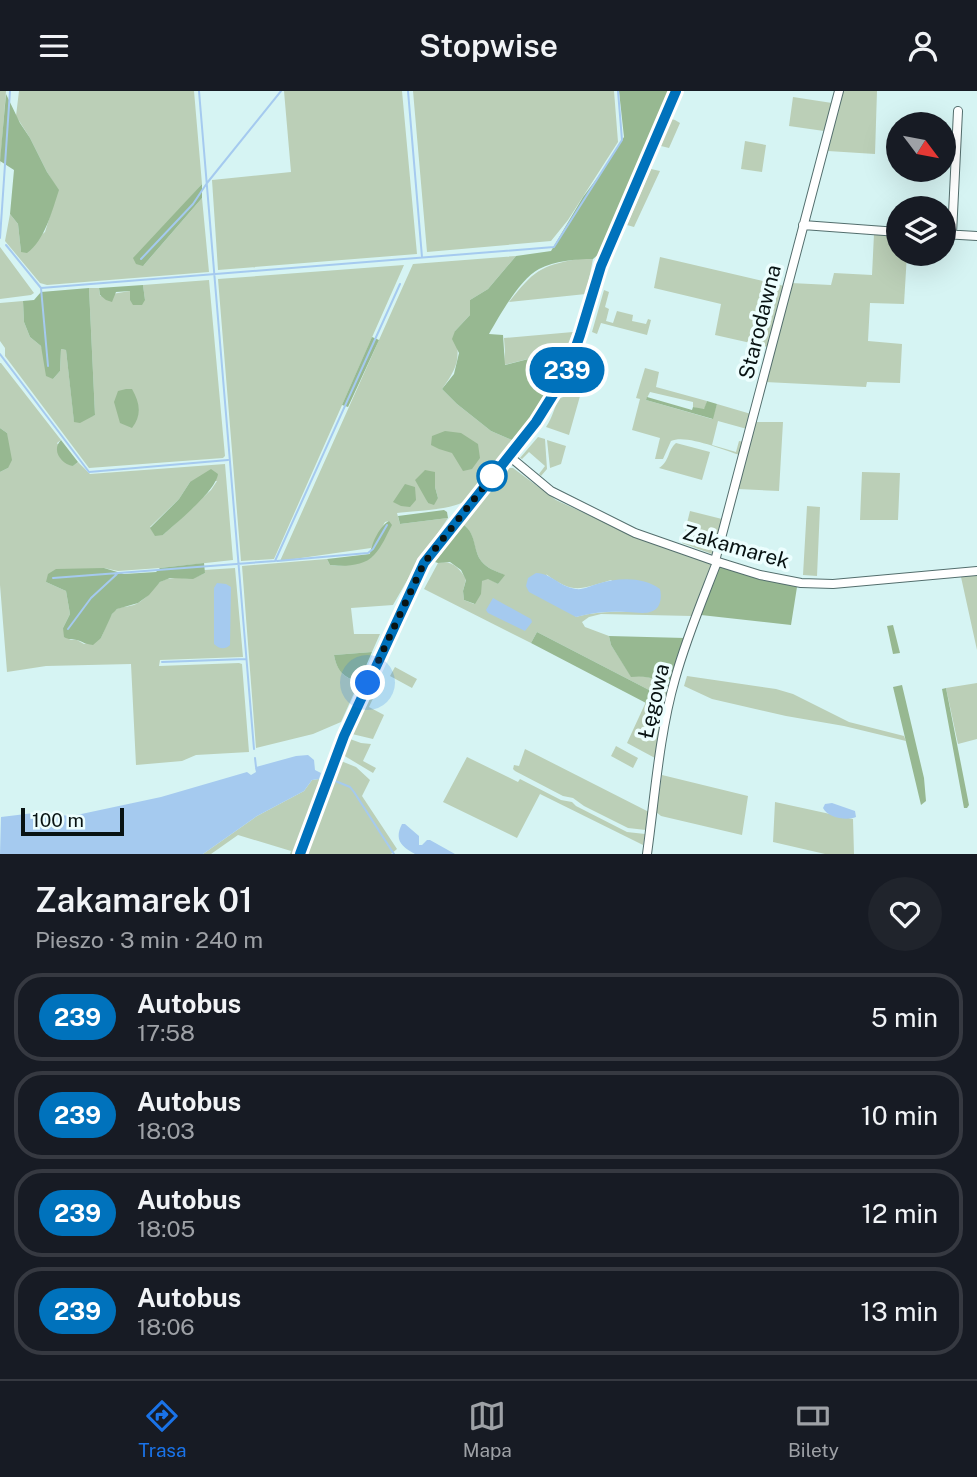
<!DOCTYPE html>
<html lang="pl">
<head>
<meta charset="utf-8">
<style>
  body { margin:0; font-family:"Public Sans",sans-serif; background:#20242c; color:#f1f3f6; height:100vh; display:flex; flex-direction:column; font-size:26px; white-space:nowrap }
  * { box-sizing:border-box; margin:0 }
  p { font-size:23px; color:#9ea1a6 }
  .icon { flex:none; width:38px; height:38px; fill:none; stroke:currentColor; stroke-width:2; stroke-linecap:round; stroke-linejoin:round }
  .map { position:relative; height:763px; overflow:hidden }
  .panel { display:flex; flex-direction:column; background:#171b24; flex:1 }
  .panel>* { flex:none }
  .badge { padding:0 14px; border-radius:23px; font-size:24px; line-height:46px }
  .needle { width:46px; rotate:122deg }
  .fabs { position:absolute; left:886px; top:21px; display:grid; gap:14px }
  .fabs a { display:grid; place-items:center; width:70px; height:70px; border-radius:50%; background:#171b24; box-shadow:0 7px 28px #0002; font-size:35px }
  .scale { position:absolute; left:21px; bottom:18px; width:103px; box-sizing:border-box; padding-left:7px; border:4px solid #091313; border-top:0; font-size:19px; line-height:24px; white-space:nowrap; color:#091313; -webkit-text-stroke:5px #ecfefe; paint-order:stroke }
  .you { position:absolute; width:35px; height:35px; margin:-18px; border:5px solid #fff; border-radius:50%; background:#1a73e8; box-shadow:0 0 0 10px #1a73e833 }
  .map>.badge { position:absolute; translate:-50% -50%; box-shadow:0 0 0 4px #fff }
  .round { display:grid; place-items:center; flex:none; width:74px; height:74px; border-radius:37px; background:#20242c }
  .summary { display:flex; align-items:center; justify-content:space-between; height:119px; padding:0 35px }
  h1 { font-size:33px; font-weight:600; line-height:52px }
  ul { padding:0; list-style:none }
  li { display:flex; align-items:center; gap:21px; height:88px; margin:0 14px 10px; padding:0 21px; border:4px solid #363941; border-radius:28px }
  li div { flex:1 }
  li b { display:block; font-size:26px }
  li em { font-style:normal }
  li .badge { min-width:77px; font-weight:700; text-align:center }
  header { display:flex; justify-content:space-between; align-items:center; height:91px; padding:0 35px; background:#171b24; font-size:32px; font-weight:600 }
  .tab-bar { display:flex; justify-content:space-around; align-items:center; height:98px; border-top:2px solid #363941; background:#171b24; font-size:19px; color:#9ea1a6 }
  .tab-bar a { display:grid; justify-items:center; gap:4px }
  .tab-bar .selected { color:#1a73e8 }
  .map>svg:first-child { display:block }
</style>
</head>
<body>
<header><svg class="icon" aria-label="menu" viewBox="0 0 24 24"><path d="M4 6h16M4 12h16M4 18h16"/></svg>Stopwise<svg class="icon" aria-label="person" viewBox="0 0 24 24"><circle cx="12" cy="8" r="4"/><path d="M4 21q1-7 8-7t8 7"/></svg></header>
<div class="map">
<svg width="977" height="763" viewBox="0 0 977 763">
  <rect width="100%" height="100%" fill="#d6f4f3"/>
  <path fill="#bbcfb7" fill-rule="evenodd" d="M0,0H6L0,75Z
    M19,0H194L202,93L178,120L143,175L202,107L209,181L47,194L40,192L5,150L10,123L18,133L21,161L45,141L58,99L47,81L30,47L16,25Z
    M284,0H402L417,163L218,179L212,89L291,81Z
    M413,0H614L618,51L568,129L551,150L427,161Z
    M843,0H877L875,63L828,60Z
    M793,6L832,12L824,40L789,35Z
    M671,28L675,29L680,32L669,57L661,55Z
    M745,50L766,54L762,81L741,78Z
    M651,78L660,80L634,136L627,134Z
    M874,143H898V163H907L904,213L870,212L868,250L902,253L900,292L867,291L866,296L765,291L791,192L831,194L834,182L872,184Z
    M0,156L34,202L31,204L0,208Z
    M516,165L488,198L470,209V224L455,240C460,267 459,275 442,298L457,313L491,340L512,349L478,392L480,394C475,399 471,406 465,410C451,419 415,420 397,422L400,433L448,427L416,474L393,514L351,517L354,543H380L372,561L334,564C337,580 344,587 359,591L341,631L313,643L256,657L242,475L327,468L330,474L339,475L365,470L389,430L385,431L371,457L280,470L413,173ZM435,381V396L438,407L428,412L423,400Z
    M660,166L784,195L768,256L715,244L721,213L654,197Z
    M578,168H593L586,203L509,211C534,180 539,175 578,168Z
    M404,174L274,468L241,470L218,188Z
    M209,189L225,365L223,367L89,377L5,265V257L0,250V212L23,210L24,231L30,246L41,255L53,288L60,280L61,258L66,259L74,330L95,324L89,197H99L100,205L130,200L145,209L143,194Z
    M604,199L609,201L605,216L609,218L606,230L613,232L617,220L633,224L632,230L646,233L648,228L651,229L647,244L601,232L597,243L592,241Z
    M573,241L562,267L544,264L504,274L505,261L504,247Z
    M0,272H1L61,349L57,352L73,375L78,371L90,383L225,373L233,469L160,477L118,480L104,477L46,491L66,500L70,523L63,537L70,549H77L84,553L101,547C105,539 109,523 117,518C123,515 132,516 138,512C150,506 154,491 167,488C183,485 187,491 205,482L204,479L235,477L243,566L160,569L159,575L239,572L242,573L249,661L196,664L182,670L136,674L131,573L46,575L7,581L0,494V381L8,377L7,342L0,337ZM217,390L211,399L163,444L150,436L179,408L190,391Z
    M645,277L659,281L656,296L707,310L705,317L702,319L693,316V311L650,301L646,309L712,328L717,313L751,323L747,338L718,330L712,354L736,361L739,350L744,351L740,364C723,359 686,343 671,350L663,368H655L660,347L632,339L640,308L636,307Z
    M569,293L580,296L582,298L569,344L546,336C553,326 554,316 560,306L562,307L565,301L563,300Z
    M755,331H783L779,400L738,398Z
    M538,346L545,348L547,378L541,385L539,383L545,375L529,361L522,368L520,367Z
    M547,349L566,355L561,373L550,377Z
    M676,352L710,361L702,389L659,377C670,370 667,360 676,352Z
    M509,377H513L556,409L641,448L712,472L692,525L601,523L589,526L582,531L585,536L609,545L611,554L631,585C648,584 655,588 670,596L655,667L627,652L651,600L537,541L531,552L424,498L438,472C452,469 459,477 466,488L463,500L464,509L474,513L481,490L488,487L498,493L504,484C498,481 489,478 484,473C472,462 477,443 463,433ZM546,483C574,504 580,498 611,489L650,521C625,521 600,519 576,526Z
    M862,381L900,382L898,429H860Z
    M807,415L820,416L817,485L803,484Z
    M690,420L722,428L712,463L682,452Z
    M977,483V559L961,486Z
    M395,576L417,588L412,597L390,585Z
    M687,585L776,598L793,603L849,631L904,645L906,650L844,635L786,625L712,608L684,595Z
    M977,592V648L958,653L946,597Z
    M372,598L377,599L369,616L384,624L373,648L352,643Z
    M350,648L361,652L371,653L363,670L376,677L373,682L343,664Z
    M616,655L638,667L633,677L611,665Z
    M525,658L649,721L646,739L628,737L584,715L573,707L563,705L515,680L513,678L514,674L519,675Z
    M467,666L518,691L520,688L561,709L572,711L576,715L627,741L645,743L643,754L540,703L517,747L443,711Z
    M341,670L356,676L370,689L362,705L397,758L391,763H308Z
    M662,684L748,705L742,744L661,725L656,721Z
    M319,688L317,703L296,763H290L291,760L238,744L211,763H203L257,725L304,700L312,689Z
    M775,711L853,728L854,763H825L773,751Z"/>
  <path fill="#97b891" d="M619,0H670L601,161L593,168C575,168 555,170 539,178C520,188 500,224 489,243L503,244L505,274L544,264L562,267L538,317L512,349L491,340L457,313L442,298L454,283L459,262L452,248L455,240L470,224V209L488,198L516,165L551,160L583,106L601,82L624,46Z
    M6,3L20,32L30,47L47,81L59,99C52,120 45,149 27,162L21,161L18,133L10,123L14,79L0,70Z
    M202,93V107L143,175L136,173L133,167Z
    M143,194L145,209L142,214H133L130,209V200L116,201L112,211L106,209L100,204L99,197Z
    M89,197L95,324L80,332L74,331L66,259L61,258L60,280L53,288L46,285L41,255L30,246L24,231L23,210L34,209L41,201Z
    M372,246L379,249L348,316L342,314Z
    M126,298H132C140,312 142,324 132,337L120,332L114,311L118,300Z
    M647,306L692,319L693,316L704,318L707,310L717,313L713,328L646,309Z
    M0,337L7,342L12,369L8,377L0,381Z
    M445,340L461,342L478,353L480,367L472,378L463,380L452,362L439,358L431,354L432,345Z
    M61,349L78,371L73,375C61,373 51,359 61,349Z
    M211,378L218,383C216,400 177,431 163,444L155,445L150,437L179,408L190,391Z
    M425,379L435,381V396L438,407L434,414L428,412L415,389Z
    M405,393L415,396L416,409L410,416L401,415L393,411Z
    M444,419L447,421L448,427L400,433L398,425Z
    M389,430L392,434C387,443 382,456 374,464C365,475 343,476 330,474L327,468L370,463C372,451 380,435 389,430Z
    M463,433C478,444 472,462 484,473C489,478 498,481 505,484L498,493L488,488L482,490L481,503L475,513L464,509L463,500L466,489L461,479L450,471L438,472L435,471Z
    M204,472L205,482L193,488L170,487L160,491L149,504L138,512L117,518L112,523L101,547L93,554C84,553 84,551 77,549C72,548 69,549 64,546L63,537L70,523L66,500L46,491L48,483L56,478L104,477L124,483L156,481L160,477Z
    M718,475L762,488L797,496L791,534L701,524Z
    M893,534L900,562L893,563L887,535Z
    M537,541L651,600L646,612L531,552Z
    M609,545L685,547L670,596C655,588 648,584 631,586L611,554Z
    M372,561L359,591C343,586 337,580 334,564Z
    M902,594L924,687L926,710L921,714L893,596Z
    M946,597L969,714L967,717H964L942,598Z"/>
  <path fill="#a5caef" d="M536,482C553,483 558,495 576,498C583,499 590,495 597,493C617,487 642,485 660,498C662,506 661,519 650,521C644,523 634,521 627,521C609,520 593,521 576,526L529,501L526,495L528,487Z
    M217,492L226,493L231,496L230,554C225,559 219,558 214,553V497Z
    M493,507L531,528L532,531L525,540L488,522L486,519Z
    M308,664L314,669L315,679L321,682L319,688L312,689L304,700L257,725L203,763H0L1,726L34,722L72,725L161,706L247,681L251,684L256,681L255,677L256,676L296,665Z
    M832,712L855,720L856,726C847,730 828,727 823,717L825,713Z
    M402,733H405L419,745V754H422L427,749H430L455,763H415C401,755 394,749 402,733Z"/>
  <g fill="none" stroke-linecap="round" stroke-linejoin="round">
    <path stroke="#a5caef" stroke-width="2" d="M199,0L254,658
      M408,0L422,166
      M0,147L10,0
      M6,154L41,197L48,275
      M141,168L193,113L207,92L281,0
      M41,197L554,156L622,49L618,0
      M0,263L89,381L228,369
      M277,470L368,462L373,458L387,434
      M53,487L275,470L400,193
      M68,538L91,507L117,483
      M162,571L246,568
      M255,667L256,676
      M333,689L350,696L354,701L394,763"/>
    <g stroke="#536e6d" stroke-width="10">
      <path id="minor" d="M803,134L898,141
        M943,143L977,145
        M952,143L958,20
        M509,365L551,400L635,442L715,470L760,484L801,492L833,493L977,480
        M715,470L839,0
        M647,763C655,705 659,644 675,588C686,548 702,510 717,471"/>
    </g>
    <g stroke="#536e6d" stroke-width="13">
      <path id="tertiary" d="M300,763L344,645L424,472L536,331L563,288L580,245L601,175L676,0"/>
    </g>
    <use href="#minor" stroke="#fff" stroke-width="8"/>
    <use href="#tertiary" stroke="#fff" stroke-width="10"/>
  </g>
  <g fill="none" stroke-linecap="round" stroke-linejoin="round">
    <g stroke="#fff" stroke-width="16">
      <path id="line" d="M300,763L344,645L424,472L536,331L563,288L571,270L580,244L601,175L676,0"/>
    </g>
    <use href="#line" stroke="#0072bc" stroke-width="10"/>
    <path stroke="#091313" stroke-width="7" stroke-dasharray="0 12.6" d="M368,592L424,472L493,384L492,385"/>
  </g>
  <circle fill="#fff" stroke="#0072bc" stroke-width="3.5" cx="492" cy="385" r="14"/>
  <g text-anchor="middle" stroke-width="7" stroke-linejoin="round" paint-order="stroke">
    <g font-size="21" fill="#091313" stroke="#ecfefe">
      <text transform="translate(760 231) rotate(-76)" y="7">Starodawna</text>
      <text transform="translate(736 456) rotate(16)" y="7">Zakamarek</text>
      <text transform="translate(654 610) rotate(-77)" y="7">Łęgowa</text>
    </g>
  </g>
</svg>
<div class="fabs">
<a><svg class="needle" viewBox="-14 -14 28 28"><path d="M0-13l5 13h-10z" fill="#e53935"/><path d="M0 13l5-13h-10z" fill="#9ea1a6"/></svg></a>
<a><svg class="icon" aria-label="layers" viewBox="0 0 24 24"><path d="M12 4l9 5-9 5-9-5zM3 14l9 5 9-5"/></svg></a>
</div>
<div class="scale">100 m</div>
<div class="you" style="left:368px;top:592px"></div>
<b class="badge" style="left:567px;top:279px;background:#0072bc;color:#fff">239</b>
</div>
<section class="panel">
<div class="summary"><div><h1>Zakamarek 01</h1><p>Pieszo · 3 min · 240 m</p></div><a class="round"><svg class="icon" aria-label="heart" viewBox="0 0 24 24"><path d="M12 20l-8-8c-3-5 5-10 8-4 3-6 11-1 8 4z"/></svg></a></div>
<ul>
<li><span class="badge" style="background:#0072bc;color:#fff">239</span><div><b>Autobus</b><p>17:58</p></div><em>5 min</em></li>
<li><span class="badge" style="background:#0072bc;color:#fff">239</span><div><b>Autobus</b><p>18:03</p></div><em>10 min</em></li>
<li><span class="badge" style="background:#0072bc;color:#fff">239</span><div><b>Autobus</b><p>18:05</p></div><em>12 min</em></li>
<li><span class="badge" style="background:#0072bc;color:#fff">239</span><div><b>Autobus</b><p>18:06</p></div><em>13 min</em></li>
</ul>
</section>
<nav class="tab-bar">
<a class="selected"><svg class="icon" aria-label="directions" viewBox="0 0 24 24"><path d="M12 3l9 9-9 9-9-9zM9 14v-3h6M13 9l2 2-2 2"/></svg>Trasa</a>
<a><svg class="icon" aria-label="map" viewBox="0 0 24 24"><path d="M3 6l6-2 6 2 6-2v14l-6 2-6-2-6 2zM9 4v14M15 6v14"/></svg>Mapa</a>
<a><svg class="icon" aria-label="tickets" viewBox="0 0 24 24"><path d="M3 7h18v10H3zM15 7v10"/></svg>Bilety</a>
</nav>
</body>
</html>
